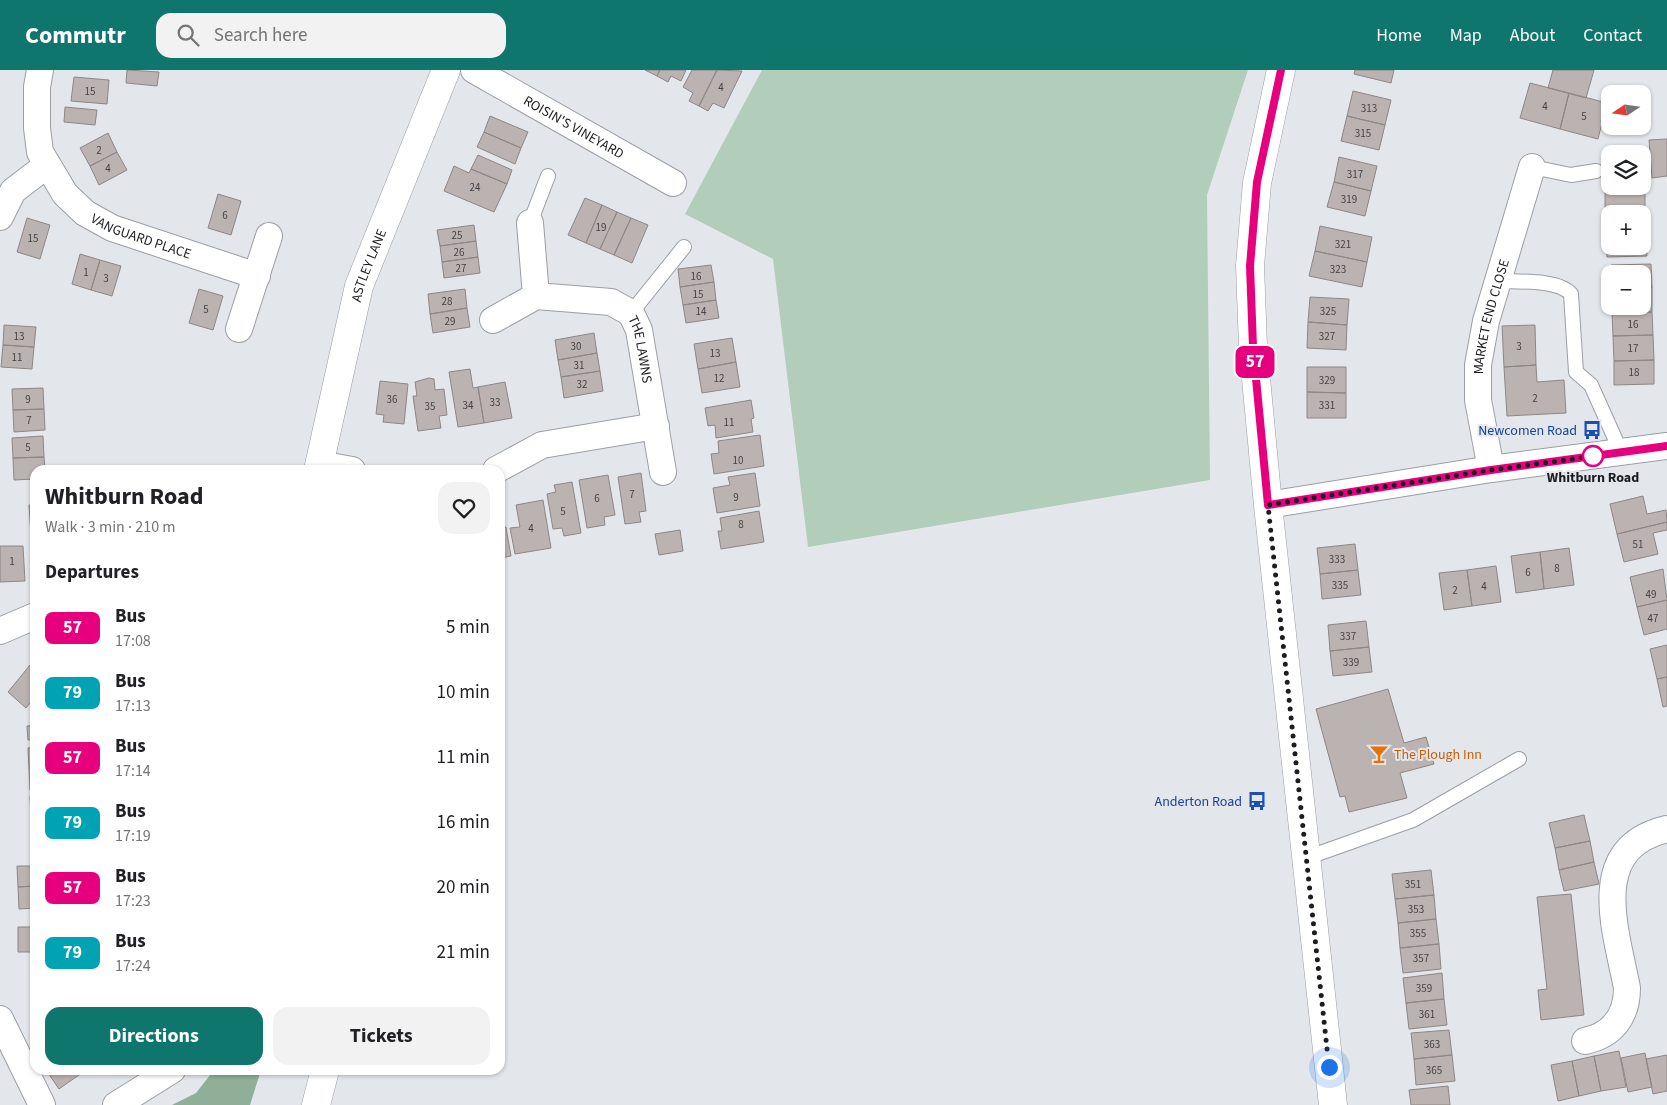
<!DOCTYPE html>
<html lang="en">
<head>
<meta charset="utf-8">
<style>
  body { margin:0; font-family:"Source Sans 3",sans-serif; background:#f2f2f2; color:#202124; height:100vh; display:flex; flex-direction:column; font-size:19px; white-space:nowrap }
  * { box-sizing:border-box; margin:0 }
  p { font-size:16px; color:#757577 }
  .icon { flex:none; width:28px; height:28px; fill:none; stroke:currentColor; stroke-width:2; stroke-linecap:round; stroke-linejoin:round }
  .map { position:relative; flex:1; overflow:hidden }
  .details { position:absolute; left:30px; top:395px; width:475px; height:610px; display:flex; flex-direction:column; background:#fff; border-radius:15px; box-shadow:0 1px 4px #0004 }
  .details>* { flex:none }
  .badge { padding:0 10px; border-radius:8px; font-size:18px; line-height:32px }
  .needle { width:32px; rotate:257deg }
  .fabs { position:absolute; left:1601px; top:15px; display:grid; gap:10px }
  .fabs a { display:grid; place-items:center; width:50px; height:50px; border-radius:10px; background:#fff; box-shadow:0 1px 4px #0004; font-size:25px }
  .you { position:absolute; width:25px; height:25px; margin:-12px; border:4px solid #fff; border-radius:50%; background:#1a73e8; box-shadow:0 0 0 8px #1a73e833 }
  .map>.badge { position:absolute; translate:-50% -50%; box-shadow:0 0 0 2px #fff }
  h2 { padding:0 15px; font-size:19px; line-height:45px }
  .round { display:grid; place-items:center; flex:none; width:52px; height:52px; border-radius:15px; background:#f2f2f2 }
  .overview { display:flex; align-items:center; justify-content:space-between; height:85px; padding:0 15px }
  h1 { font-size:24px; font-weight:700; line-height:38px }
  .button { display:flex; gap:10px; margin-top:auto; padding:10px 15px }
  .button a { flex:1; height:58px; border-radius:15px; background:#0f766e; color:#fff; font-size:20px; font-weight:700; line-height:58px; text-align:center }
  .button a+a { background:#f2f2f2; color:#202124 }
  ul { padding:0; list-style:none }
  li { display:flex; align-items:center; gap:15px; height:65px; padding:0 15px }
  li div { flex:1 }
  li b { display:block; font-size:19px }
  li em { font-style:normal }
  li .badge { min-width:55px; font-weight:700; text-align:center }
  header { display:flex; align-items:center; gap:30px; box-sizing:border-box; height:70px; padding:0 25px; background:#0f766e; color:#fff }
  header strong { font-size:24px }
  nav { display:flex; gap:28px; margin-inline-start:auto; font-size:18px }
  .search { width:350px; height:45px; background:#f2f2f2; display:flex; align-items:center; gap:12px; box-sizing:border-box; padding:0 18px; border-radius:15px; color:#757577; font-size:19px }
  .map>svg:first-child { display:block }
</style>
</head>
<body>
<header>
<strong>Commutr</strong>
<div class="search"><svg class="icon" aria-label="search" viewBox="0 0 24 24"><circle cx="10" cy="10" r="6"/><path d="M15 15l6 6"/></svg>Search here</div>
<nav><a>Home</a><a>Map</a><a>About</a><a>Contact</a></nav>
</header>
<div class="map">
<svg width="1667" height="1035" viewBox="0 0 1667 1035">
  <rect width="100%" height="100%" fill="#e3e7ec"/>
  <path fill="#b3cdbb" d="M762,0H1248L1207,125L1210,410L808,477L773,189L685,144Z"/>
  <path fill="#8faf99" d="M214,1000H261L250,1035H172L196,1023Z"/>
  <path fill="#bbb3b2" stroke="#8e8685" d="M127,0L159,2L157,16L126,13Z
    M645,0H660L657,6Z
    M660,0H686L681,11L671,6L668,12L657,6Z
    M692,0H717L699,36L689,31L693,23L683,17Z
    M717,0L742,1L724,38L713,33L708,41L699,36Z
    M1355,0H1394L1391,13L1354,4Z
    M1553,0H1594L1586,28L1548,18Z
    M74,7L109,10L107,34L71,31Z
    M1530,13L1569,23L1560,59L1520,48Z
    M1353,21L1391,30L1385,55L1347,46Z
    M1569,23L1607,33L1598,69L1560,59Z
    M65,37L97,40L95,55L64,52Z
    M490,46L528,62L521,78L484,62Z
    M1347,46L1385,55L1379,80L1341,71Z
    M484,62L521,78L515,94L477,77Z
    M108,63L117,82L90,96L80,78Z
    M1667,69V106L1652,108L1649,70Z
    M117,82L127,100L99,115L90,96Z
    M478,85L512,100L507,114L471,99Z
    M1339,87L1377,96L1371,121L1334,112Z
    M454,96L469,103L471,99L507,114L494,142L444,121Z
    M1334,112L1371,121L1365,146L1327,137Z
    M1645,116V140L1605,141V117Z
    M218,124L241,131L231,165L208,158Z
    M585,128L602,135L586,173L568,165Z
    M602,135L617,142L600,179L586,173Z
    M1645,140L1646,163H1642V144H1610V164H1606L1605,141Z
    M617,142L631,148L614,185L600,179Z
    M27,148L50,155L40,189L17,182Z
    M631,148L648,155L632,193L614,185Z
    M474,155L476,171L440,176L437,160Z
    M1320,156L1372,167L1367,192L1315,181Z
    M1642,163H1646L1647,186L1607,187L1606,164H1610V176H1642Z
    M476,171L478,187L442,192L440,176Z
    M1315,181L1367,192L1362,217L1309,206Z
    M80,184L100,190L91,220L72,214Z
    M478,187L480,203L444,208L442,192Z
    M100,190L121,196L112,226L91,220Z
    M1651,194L1652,217H1642V204H1611V195Z
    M711,195L714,212L680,217L678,199Z
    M714,212L716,230L683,235L680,217Z
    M1642,217H1652V242L1612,243V236H1642Z
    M199,219L223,226L213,260L189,253Z
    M465,219L467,238L430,244L428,224Z
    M1310,227L1349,229L1347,255L1308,252Z
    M716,230L719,248L686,253L683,235Z
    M467,238L470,257L433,263L430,244Z
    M1652,242L1653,265L1613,266L1612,243Z
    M1308,252L1347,255L1346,280L1307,278Z
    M4,255L36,257L34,277L3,275Z
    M1535,255L1536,295L1504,297L1502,256Z
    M594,263L597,283L558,290L555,270Z
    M1653,265L1654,290L1614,291L1613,266Z
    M732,268L736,292L698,299L694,274Z
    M3,275L34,277L32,299L1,297Z
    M597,283L600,301L561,307L558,290Z
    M1654,290V314L1614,315V291Z
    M736,292L740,317L702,323L698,299Z
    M1536,295L1537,312L1564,310L1566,343L1507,346L1504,297Z
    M1307,297H1346V323L1307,322Z
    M470,299L473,318L478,317L484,353L458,357L449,302Z
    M600,301L603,321L564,328L561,307Z
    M429,308L434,309L435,320L444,319L447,345L439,346L441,358L418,361L413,326H417L415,312Z
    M380,311L408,314L404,354L383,352L384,345L376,344Z
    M505,312L512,348L484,353L478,317Z
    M43,318L44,339L13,340L12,319Z
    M1307,322L1346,323V348H1307Z
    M751,330L754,348L751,349L753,362L716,368L715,355L708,356L705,338Z
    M44,339L45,360L14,362L13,340Z
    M760,365L764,396L714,404L711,384L719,383L718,371Z
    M43,366L44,387L13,388L12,368Z
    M44,387L45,400H35V409L14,410L13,388Z
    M641,403L646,441L639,442L641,452L625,454L618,407Z
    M755,403L760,436L717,443L713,418L730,415L728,407Z
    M608,405L615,445L604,447L605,455L587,458L579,410Z
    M572,412L581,463L564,466L562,458L553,459L547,424L556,422L554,415Z
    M31,414H35V428L32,429Z
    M1643,426L1647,444L1666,440L1667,452L1617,464L1610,434Z
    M543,430L551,478L515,484L510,458L520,457L516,435Z
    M35,434V466H31L29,435Z
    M759,441L764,472L721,479L718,461H722L720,448Z
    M1667,452V460L1653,463L1658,484L1624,492L1617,464Z
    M506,457L511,486L500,488V458Z
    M680,460L683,481L659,485L655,464Z
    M1355,474L1358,500L1320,504L1317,478Z
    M0,476H23L25,511L0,512Z
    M1569,478L1574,515L1544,519L1540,482Z
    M1540,482L1544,519L1516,523L1511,486Z
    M1496,496L1501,532L1472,536L1467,500Z
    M1663,499L1667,530L1637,537L1630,507Z
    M1358,500L1361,525L1322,529L1320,504Z
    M1467,500L1472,536L1444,540L1439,503Z
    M1667,530V559L1644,565L1637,537Z
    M1366,551L1369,577L1330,581L1328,555Z
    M1667,575V607L1657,609L1650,579Z
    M1369,577L1372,602L1333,606L1330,581Z
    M30,595L35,599V627L26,638L8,622Z
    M1667,607V636L1663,637L1657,609Z
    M1388,619L1404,673L1426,667L1434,694L1400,703L1407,728L1349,742L1345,726L1340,727L1316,639Z
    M35,655V670H28L27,656Z
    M35,677V698H29L28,678Z
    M29,698H35V719L30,720Z
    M30,726H35V746H31Z
    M1584,745L1590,771L1555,778L1549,753Z
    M31,746H35V768H32Z
    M1590,771L1594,792L1559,800L1555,778Z
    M1594,792L1599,814L1564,821L1559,800Z
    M17,796H35V816L18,817Z
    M1431,800L1434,825L1395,829L1392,804Z
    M35,816V838L19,839L18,817Z
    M1571,824L1584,945L1541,950L1538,920L1547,919L1537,827Z
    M1434,825L1436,849L1398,853L1395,829Z
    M1436,849L1439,874L1400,878L1398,853Z
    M18,857H35V882H18Z
    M1439,874L1441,899L1403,903L1400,878Z
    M1442,903L1444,929L1406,933L1403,908Z
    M1444,929L1447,955L1409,959L1406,933Z
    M1449,960L1452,985L1414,989L1411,963Z
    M1619,981L1626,1017L1601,1021L1594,986Z
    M1645,983L1652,1017L1628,1022L1621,988Z
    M1452,985L1455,1011L1416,1015L1414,989Z
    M1667,985V1021L1653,1024L1646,989Z
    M1594,986L1601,1021L1579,1026L1572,991Z
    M1572,991L1579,1026L1558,1031L1551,995Z
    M46,1000H86L59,1019Z
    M1448,1016L1450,1035H1411L1409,1020Z"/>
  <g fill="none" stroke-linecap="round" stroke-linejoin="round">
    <g stroke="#9b9ea4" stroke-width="16">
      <path id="service" d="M1532,97L1571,105L1596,101
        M530,153L548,106
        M1498,211C1517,212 1558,209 1571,224L1576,302L1591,315L1621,382
        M631,243L684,177
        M1306,788L1413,750L1519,689"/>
    </g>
    <g stroke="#9b9ea4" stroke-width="28">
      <g id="minor">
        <path id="s1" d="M40,0L37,17V58L40,82L65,124L85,143L112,158L257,206"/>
        <path id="s2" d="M474,0L673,113"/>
        <path d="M0,147L13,121L47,95"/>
        <path id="s3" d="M536,226L611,232L631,243L639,260L663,402"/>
        <path d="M493,250L536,226L530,153"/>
        <path d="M239,259L269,166"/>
        <path d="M319,394L352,400"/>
        <path id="s4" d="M1491,399L1478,330V295L1486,251L1532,97"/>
        <path d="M496,400L542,375L656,356"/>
        <path d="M1268,435L1491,399L1667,376"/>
        <path d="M0,561L35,546"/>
        <path d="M0,949L42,1035"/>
        <path d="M1585,971C1613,965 1627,946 1627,918C1616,860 1586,778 1667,759"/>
        <path d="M116,1035L172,1000"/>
      </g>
    </g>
    <g stroke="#9b9ea4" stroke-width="29">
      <g id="tertiary">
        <path d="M1281,0L1257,113L1250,196L1253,277L1268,435L1333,1035"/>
        <path id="s5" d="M318,400L359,216L446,0"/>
        <path d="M316,1035L325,1000"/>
      </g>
    </g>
    <use href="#service" stroke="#fff" stroke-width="14"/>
    <use href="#minor" stroke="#fff" stroke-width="26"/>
    <use href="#tertiary" stroke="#fff" stroke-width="28"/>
  </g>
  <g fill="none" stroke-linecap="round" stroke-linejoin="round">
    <g stroke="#fff" stroke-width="11">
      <path id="line" d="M1281,0L1257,112L1250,196L1253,277L1268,435L1491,400L1667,376"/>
    </g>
    <use href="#line" stroke="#e6007e" stroke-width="8"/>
    <path stroke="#1c1d1f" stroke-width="5" stroke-dasharray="0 9" d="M1329,997L1268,435L1491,400L1602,385L1593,386"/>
  </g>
  <defs>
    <g id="bus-bare" transform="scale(1.5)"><path d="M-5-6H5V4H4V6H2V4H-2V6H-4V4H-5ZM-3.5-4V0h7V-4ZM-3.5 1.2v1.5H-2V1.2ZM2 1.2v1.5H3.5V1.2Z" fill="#1a4fb4" stroke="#e3e7ec" stroke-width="2.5" paint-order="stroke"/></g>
    <g id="bar-bare" transform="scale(1.5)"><path d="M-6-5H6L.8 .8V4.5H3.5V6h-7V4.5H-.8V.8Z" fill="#e8710a" stroke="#e3e7ec" stroke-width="2.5" paint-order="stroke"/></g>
  </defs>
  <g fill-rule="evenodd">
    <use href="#bus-bare" x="1592" y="360"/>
    <use href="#bar-bare" x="1379" y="684"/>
    <use href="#bus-bare" x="1257" y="731"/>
  </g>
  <circle fill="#fff" stroke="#e6007e" stroke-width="2.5" cx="1593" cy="386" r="10"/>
  <g text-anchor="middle" stroke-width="4" stroke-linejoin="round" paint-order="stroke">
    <g font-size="11" fill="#444244">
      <text x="721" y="21">4</text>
      <text x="90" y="25">15</text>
      <text x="1545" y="40">4</text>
      <text x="1369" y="42">313</text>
      <text x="1584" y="50">5</text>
      <text x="1363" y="67">315</text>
      <text x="99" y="84">2</text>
      <text x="108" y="102">4</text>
      <text x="1355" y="108">317</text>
      <text x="475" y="121">24</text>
      <text x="1349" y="133">319</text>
      <text x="225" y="149">6</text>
      <text x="601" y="161">19</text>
      <text x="457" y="169">25</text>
      <text x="33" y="172">15</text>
      <text x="1343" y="178">321</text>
      <text x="459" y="186">26</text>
      <text x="461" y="202">27</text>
      <text x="1338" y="203">323</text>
      <text x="86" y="206">1</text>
      <text x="696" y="210">16</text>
      <text x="106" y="212">3</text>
      <text x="698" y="228">15</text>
      <text x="447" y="235">28</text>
      <text x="206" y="243">5</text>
      <text x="701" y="245">14</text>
      <text x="1328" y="245">325</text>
      <text x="450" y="255">29</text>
      <text x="1633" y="258">16</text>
      <text x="19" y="270">13</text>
      <text x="1327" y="270">327</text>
      <text x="576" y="280">30</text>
      <text x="1519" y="280">3</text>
      <text x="1633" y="282">17</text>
      <text x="715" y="287">13</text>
      <text x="17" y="291">11</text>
      <text x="579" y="299">31</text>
      <text x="1634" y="306">18</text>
      <text x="719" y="312">12</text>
      <text x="1327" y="314">329</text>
      <text x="582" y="318">32</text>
      <text x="1535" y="332">2</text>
      <text x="28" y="333">9</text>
      <text x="392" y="333">36</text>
      <text x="495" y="336">33</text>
      <text x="468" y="339">34</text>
      <text x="1327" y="339">331</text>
      <text x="430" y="340">35</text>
      <text x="29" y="354">7</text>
      <text x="729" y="356">11</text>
      <text x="28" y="381">5</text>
      <text x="738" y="394">10</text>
      <text x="632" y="428">7</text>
      <text x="736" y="431">9</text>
      <text x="597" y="432">6</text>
      <text x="563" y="445">5</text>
      <text x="741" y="458">8</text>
      <text x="531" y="462">4</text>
      <text x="1638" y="478">51</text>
      <text x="1337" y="493">333</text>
      <text x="12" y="495">1</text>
      <text x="1557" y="502">8</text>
      <text x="1528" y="506">6</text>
      <text x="1340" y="519">335</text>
      <text x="1484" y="520">4</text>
      <text x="1455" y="524">2</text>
      <text x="1651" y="528">49</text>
      <text x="1653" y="552">47</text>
      <text x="1348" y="570">337</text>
      <text x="1351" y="596">339</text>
      <text x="1413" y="818">351</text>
      <text x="1416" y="843">353</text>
      <text x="1418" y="867">355</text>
      <text x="1421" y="892">357</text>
      <text x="1424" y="922">359</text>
      <text x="1427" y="948">361</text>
      <text x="1432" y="978">363</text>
      <text x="1434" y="1004">365</text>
    </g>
    <g font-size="14" fill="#1c1d1f" stroke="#e3e7ec">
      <text dy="5" stroke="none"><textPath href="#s2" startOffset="115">ROISIN'S VINEYARD</textPath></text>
      <text dy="5" stroke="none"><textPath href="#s1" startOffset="220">VANGUARD PLACE</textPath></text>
      <text dy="5" stroke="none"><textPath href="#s5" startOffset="211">ASTLEY LANE</textPath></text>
      <text dy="5" stroke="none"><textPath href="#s4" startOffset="155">MARKET END CLOSE</textPath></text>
      <text dy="5" stroke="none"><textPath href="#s3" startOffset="136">THE LAWNS</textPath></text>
    </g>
    <g font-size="14" fill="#164399" stroke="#e3e7ec" text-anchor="end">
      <text x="1577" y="365">Newcomen Road</text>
      <text x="1242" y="736">Anderton Road</text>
    </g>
    <g font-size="14" font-weight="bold" fill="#1c1d1f" stroke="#e3e7ec">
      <text x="1593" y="412">Whitburn Road</text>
    </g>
    <g font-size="14" fill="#c56008" stroke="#e3e7ec" text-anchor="start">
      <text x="1394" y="689">The Plough Inn</text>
    </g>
  </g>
</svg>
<div class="fabs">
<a><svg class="needle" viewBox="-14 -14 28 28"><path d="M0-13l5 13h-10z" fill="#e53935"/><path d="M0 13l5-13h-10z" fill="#757577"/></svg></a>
<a><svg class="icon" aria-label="layers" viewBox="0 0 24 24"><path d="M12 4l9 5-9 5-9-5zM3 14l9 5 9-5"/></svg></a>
<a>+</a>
<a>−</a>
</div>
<div class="you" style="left:1329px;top:997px"></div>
<b class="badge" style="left:1255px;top:292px;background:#e6007e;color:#fff">57</b>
<section class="details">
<div class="overview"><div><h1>Whitburn Road</h1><p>Walk · 3 min · 210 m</p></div><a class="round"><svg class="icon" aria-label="heart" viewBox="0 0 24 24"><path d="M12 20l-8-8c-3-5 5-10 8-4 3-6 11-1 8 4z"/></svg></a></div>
<h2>Departures</h2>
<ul>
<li><span class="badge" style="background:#e6007e;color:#fff">57</span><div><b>Bus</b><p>17:08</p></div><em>5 min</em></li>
<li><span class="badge" style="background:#00a3b4;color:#fff">79</span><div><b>Bus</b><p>17:13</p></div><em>10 min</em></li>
<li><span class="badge" style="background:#e6007e;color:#fff">57</span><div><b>Bus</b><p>17:14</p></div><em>11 min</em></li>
<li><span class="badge" style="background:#00a3b4;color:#fff">79</span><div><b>Bus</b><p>17:19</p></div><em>16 min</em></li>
<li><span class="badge" style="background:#e6007e;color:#fff">57</span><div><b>Bus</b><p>17:23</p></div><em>20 min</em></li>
<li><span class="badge" style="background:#00a3b4;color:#fff">79</span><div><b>Bus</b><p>17:24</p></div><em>21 min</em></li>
</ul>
<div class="button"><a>Directions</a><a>Tickets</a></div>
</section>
</div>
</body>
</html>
